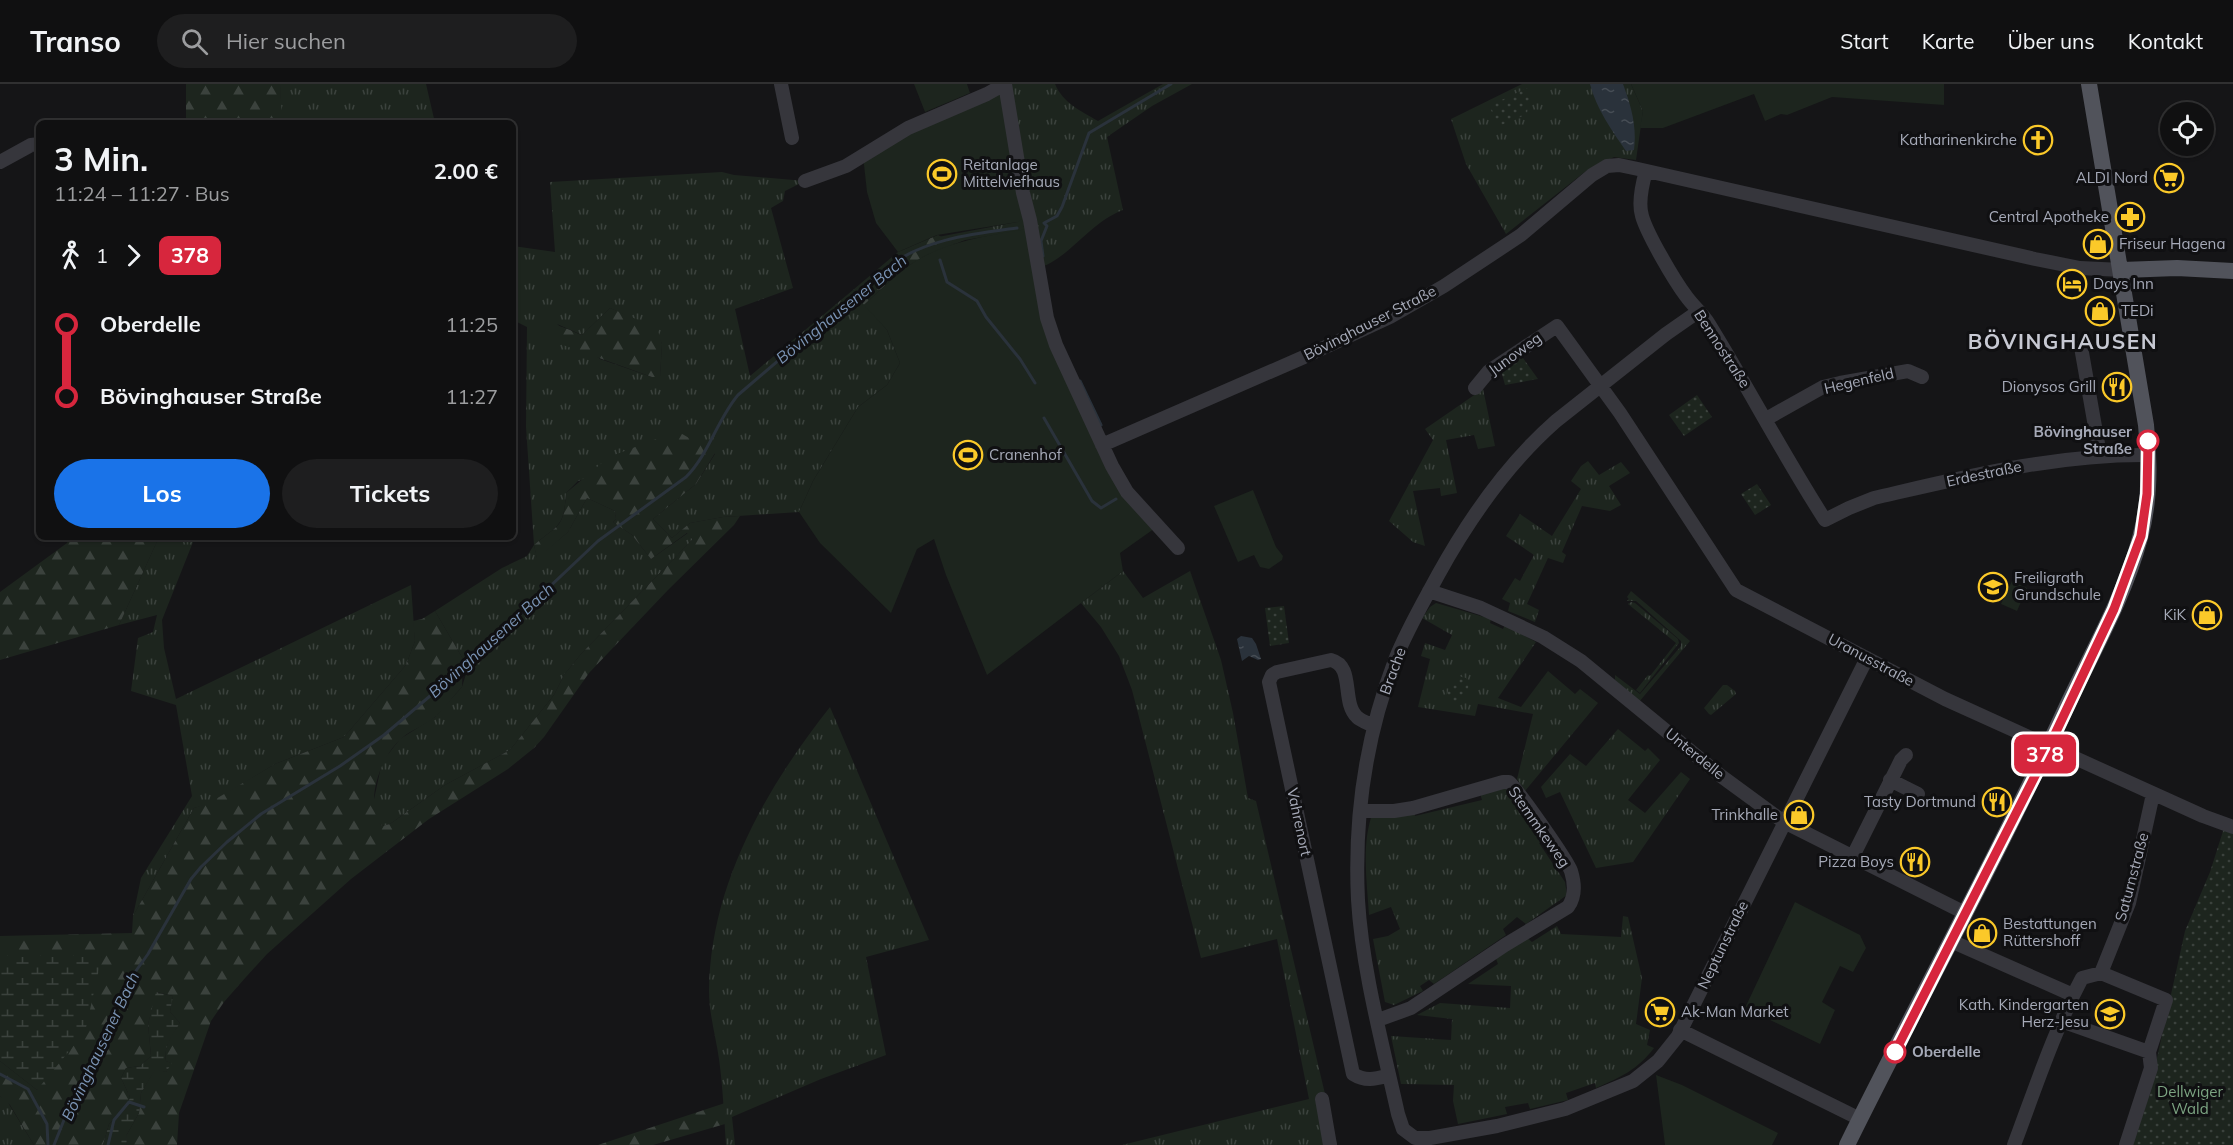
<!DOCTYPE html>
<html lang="de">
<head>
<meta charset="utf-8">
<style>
  body { margin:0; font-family:Mulish,sans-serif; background:#1e1e1f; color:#f1f3f6; height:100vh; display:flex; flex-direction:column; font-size:22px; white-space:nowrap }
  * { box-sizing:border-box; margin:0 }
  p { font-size:20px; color:#9c9d9f }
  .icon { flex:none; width:33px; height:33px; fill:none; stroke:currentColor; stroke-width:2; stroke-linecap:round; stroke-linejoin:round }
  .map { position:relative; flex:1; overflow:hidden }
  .side { position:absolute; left:36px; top:36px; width:480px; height:420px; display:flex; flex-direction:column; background:#101011; border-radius:9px; box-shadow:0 2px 4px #0004,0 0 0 2px #303031 }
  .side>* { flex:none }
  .badge { padding:0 12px; border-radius:9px; font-size:21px; line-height:39px }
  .buttons { position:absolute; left:2160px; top:18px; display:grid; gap:12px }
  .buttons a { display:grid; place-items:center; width:54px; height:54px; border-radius:50%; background:#101011; box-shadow:0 2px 4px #0004,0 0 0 2px #303031; font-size:30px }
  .map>.badge { position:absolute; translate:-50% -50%; box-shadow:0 0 0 3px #fff }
  .legs { display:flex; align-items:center; gap:9px; height:66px; padding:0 18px; font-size:20px }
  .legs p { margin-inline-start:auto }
  .headline { display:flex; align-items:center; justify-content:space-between; height:102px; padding:0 18px }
  h1 { font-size:33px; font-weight:700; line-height:45px }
  .action { display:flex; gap:12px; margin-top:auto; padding:12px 18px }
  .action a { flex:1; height:69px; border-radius:36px; background:#1a73e8; color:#fff; font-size:24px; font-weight:700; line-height:69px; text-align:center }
  .action a+a { background:#1e1e1f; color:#f1f3f6 }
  ul { padding:0 18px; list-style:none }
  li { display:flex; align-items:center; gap:21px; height:72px; font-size:22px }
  li i { display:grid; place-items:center; width:9px; height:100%; margin:0 8px; background:currentColor }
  li i::after { content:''; width:15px; height:15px; margin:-8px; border:4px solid; border-radius:50%; background:#101011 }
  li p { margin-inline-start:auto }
  li:first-child i { background:linear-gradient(#0000 50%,currentColor 0) }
  li:last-child i { background:linear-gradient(currentColor 50%,#0000 0) }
  header { display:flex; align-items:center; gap:36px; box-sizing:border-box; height:84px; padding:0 30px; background:#101011; border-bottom:2px solid #303031 }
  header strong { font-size:28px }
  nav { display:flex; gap:33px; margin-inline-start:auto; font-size:21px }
  .search { width:420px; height:54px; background:#1e1e1f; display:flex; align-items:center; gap:15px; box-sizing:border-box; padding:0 21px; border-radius:33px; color:#9c9d9f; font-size:22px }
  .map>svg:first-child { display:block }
</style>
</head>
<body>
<header>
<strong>Transo</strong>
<div class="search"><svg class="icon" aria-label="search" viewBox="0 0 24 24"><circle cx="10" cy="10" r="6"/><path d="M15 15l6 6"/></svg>Hier suchen</div>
<nav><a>Start</a><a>Karte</a><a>Über uns</a><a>Kontakt</a></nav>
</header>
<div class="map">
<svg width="2233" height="1061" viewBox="0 0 2233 1061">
  <defs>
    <pattern id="grass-tufts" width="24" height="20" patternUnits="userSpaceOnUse" patternTransform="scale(1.5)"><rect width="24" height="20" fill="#1d251e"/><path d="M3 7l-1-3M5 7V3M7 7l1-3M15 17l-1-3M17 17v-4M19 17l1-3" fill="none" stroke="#3b423d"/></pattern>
    <pattern id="forest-firs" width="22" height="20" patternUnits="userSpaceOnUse" patternTransform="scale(1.5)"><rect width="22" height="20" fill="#1d251e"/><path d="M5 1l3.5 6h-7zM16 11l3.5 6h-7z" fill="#3b423d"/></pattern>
    <pattern id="wetland-marsh" width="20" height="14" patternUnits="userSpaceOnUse" patternTransform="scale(1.5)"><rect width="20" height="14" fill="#1d251e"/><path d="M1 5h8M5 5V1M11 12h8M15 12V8" fill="none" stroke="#3b423d"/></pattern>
    <pattern id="park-dots" width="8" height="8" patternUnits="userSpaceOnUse" patternTransform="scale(1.5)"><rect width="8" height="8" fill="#1d251e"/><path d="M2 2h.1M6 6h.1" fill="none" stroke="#3b423d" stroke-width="1.8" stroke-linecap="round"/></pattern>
    <pattern id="water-ripples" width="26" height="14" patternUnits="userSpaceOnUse" patternTransform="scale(1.5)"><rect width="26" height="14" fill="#2a323b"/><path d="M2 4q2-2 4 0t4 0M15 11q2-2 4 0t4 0" fill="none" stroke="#464d55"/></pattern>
  </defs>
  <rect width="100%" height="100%" fill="#151517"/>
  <path fill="url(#grass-tufts)" fill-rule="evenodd" d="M280,0H426L435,39H281Z
    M1005,0H1055C1063,19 1081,27 1098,37L1163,0H1192L1152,22L1107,53L1123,126C1090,138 1068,176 1038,184L1031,145L965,156L955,160L938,153L1017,138Z
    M1522,0H1631L1643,27L1636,76L1614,73L1586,87L1506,150L1466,80L1451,35Z
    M722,88L734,91L805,97L785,107L783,117L771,124L793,204L735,225L750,292L853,206L887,246L900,279L887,301L858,323L813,397L799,428L723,433L690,439L672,454L653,435L696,400L715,370L702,362L578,397L566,409C564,443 559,440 534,461L537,474L568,448L587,414L615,427L616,435L613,438L632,451L651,475L688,449L693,455L581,570L564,591L554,611L510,666L445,701L390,740L382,742L376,736L373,720L382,678L400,655L435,633L462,603L467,587L463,575L435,527L502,484L527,472L534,461L526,343L527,243L513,236V162L555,168L550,98ZM610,224L656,245L662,260L660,293H652L600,275L557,240L582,251Z
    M1483,305L1495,362L1478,365L1474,351L1446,356L1457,409L1441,412L1440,404L1413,407L1425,462L1413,458L1389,437L1433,356L1425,345Z
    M1588,377L1599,391L1621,378L1630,389L1609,402L1621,421L1610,427L1582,422L1562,468L1566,471L1563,479L1548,474L1527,520L1539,526L1535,538L1508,527L1510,519L1502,515L1515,494L1520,497L1534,471L1506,452L1520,430L1552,452L1581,405L1571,397L1581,382Z
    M159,453H195L162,536L164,564L176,615L411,501L415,557L406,581L344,653L275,680L209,720L194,724L133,832L141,794L192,712L176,621L131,607L138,554L153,548L157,531L119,541Z
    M1123,487L1143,514L1190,487L1221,576L1233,629L1248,714L1256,717L1337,1061H1122L1309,1015L1277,855L1201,874L1132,606L1119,572L1101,543L1081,519Z
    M1631,507L1690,557L1639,618L1615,596V591L1640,610L1681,562V557L1636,517H1627L1629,515L1627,513Z
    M1631,518L1635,519L1678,555L1679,559L1640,609L1636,606L1648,591L1650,592L1676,559L1628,520Z
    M1436,519L1491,535L1490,539L1503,545L1505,541L1536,558L1498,614L1521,623L1548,587L1575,610L1580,605L1598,619L1525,707L1517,695L1533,630L1478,620L1475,632L1418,623L1430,575L1421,572L1425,559L1445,566L1452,551L1422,534L1430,523Z
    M1723,601H1727L1735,607L1736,610L1711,631L1709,630L1704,624Z
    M830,623L929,856L866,873L886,971L821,995L732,1033L735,1061H726C724,1032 723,1004 719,975C716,953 709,930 709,907C710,801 766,704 830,623Z
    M1618,645L1645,667L1648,664L1660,676L1628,716L1645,729L1681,688L1690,695L1633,778L1596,784L1560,708L1546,714L1541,703L1570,670L1586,682Z
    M1500,702L1511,705L1547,756L1539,759L1565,798L1567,811L1526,840L1517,833L1503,845L1506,851L1434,900L1429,896L1420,902L1423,907L1394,921L1385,918L1373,855L1388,852L1400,845L1391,823L1369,831C1367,798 1361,759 1373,728L1414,727L1415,732L1482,716L1480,709Z
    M1623,832L1628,833L1642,894L1636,940L1650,946L1647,961L1654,964C1637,986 1621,993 1596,1004L1595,999L1566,1009L1568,1016L1530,1025L1528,1019L1505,1023L1507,1030L1458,1040L1453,1017L1454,1001L1401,1000L1391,952L1451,956L1452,935L1417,931L1440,919L1510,924L1511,902L1468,900L1498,880L1495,872L1525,852L1532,858L1557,842L1561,850L1621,853Z
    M0,1012L7,1017L34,1061H0Z"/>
  <path fill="url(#forest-firs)" d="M186,0H280L282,36L281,39H186Z
    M938,151L955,160L927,171L903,185L864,221L853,206L898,168Z
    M610,224L648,240H656L662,260L660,293H652L563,261L541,250L539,243C556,237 567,245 582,251Z
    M677,347L715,369L696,400L653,435L672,454L690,439L723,433L740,432L734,441L668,506L589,589L544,653L534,664L508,685L429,735L351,795L267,870L246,893L224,918L211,937L179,1029L177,1061H127L126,1052L139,1029L141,1009L155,985L166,988L171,979L166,977C163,963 172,950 180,939L170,928L173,912L157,908L148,940L151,972L140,982L126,984L121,994L130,1013L127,1023L109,1040L103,1061H34L10,1021L0,1012V977L37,1006L102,872H0V852L132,849L133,832L194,724L209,719L275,680L344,653L406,581L415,557L413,537L422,535L435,527L463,575L462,603C453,612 446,623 437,631C427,641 412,645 402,654C381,671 363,720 382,742L390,740L445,701L510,666L554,611L564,591L581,570L693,455L687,449L651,475L632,451L613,438L616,435L615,427L587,414L568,448L537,475L534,461C559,440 564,444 566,409L609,373Z
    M70,453H159L119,541L0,576V508L67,459Z
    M725,1019V1040L653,1061H598Z"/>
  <path fill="url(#wetland-marsh)" d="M0,872H102L85,948L37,1006L0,977Z
    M156,908L173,912L170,928L180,939C173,950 163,963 166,977L172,979L166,988L155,986L141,1009L139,1029L126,1052L127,1061H103L109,1040L127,1023L130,1013L121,994L126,984L140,982L151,972L148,940Z"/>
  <path fill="url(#park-dots)" d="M1527,4L1533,14L1528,21L1527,30L1499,42L1489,22Z
    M1520,270L1538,295L1505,301L1500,283Z
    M1697,311L1712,333L1684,352L1669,331Z
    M1757,400L1771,421L1755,431L1741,410Z
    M1284,522L1289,559L1270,562L1265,524Z
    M1458,592L1466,594C1471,602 1467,611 1462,619L1452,617L1446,613L1452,595Z
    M2224,744L2233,748V1061H2131L2155,983L2185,847L2210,788Z"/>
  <path fill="#1d251e" d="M914,0H967L970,9L925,28Z
    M1005,0L1028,130L1018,138L937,151L898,168L876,139L867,108L863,72Z
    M1631,0H1944V21L1832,13L1787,31L1781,30L1765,37L1754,10L1663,44H1640L1643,27Z
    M1032,144L1047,234L1102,361L1158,442L1120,469L1123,487L987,591L946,491L934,455L917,465L891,529L820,459L799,428L813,397L858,323L887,301L900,279L887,246L864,221C877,209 889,197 903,186C939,157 987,152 1032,144Z
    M1253,406L1276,463L1283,472L1282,476L1269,485L1260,483L1254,471L1238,478L1214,422Z
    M2012,497L2027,504L2017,527L2001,520Z
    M1795,818L1860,851L1866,864L1853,888L1840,882L1822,918L1835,926L1820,960L1745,924Z
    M1656,991L1682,1001L1778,1049L1772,1061H1665Z"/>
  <path fill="url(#water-ripples)" d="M1590,0H1623C1631,22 1637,42 1634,66L1626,67C1612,47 1596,24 1590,0Z
    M1241,552L1252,554L1256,560L1261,575L1258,576L1249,572L1242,577L1237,555Z"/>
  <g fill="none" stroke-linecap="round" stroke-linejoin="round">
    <path stroke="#2a323b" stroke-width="3" d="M1043,172L1041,157L1047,142L1044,139L1057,132L1062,123L1089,49L1171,0
      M940,176L947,198L977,217L986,233L1020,275L1035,299
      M1080,297L1101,341
      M1044,334L1092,417L1101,424L1116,415
      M0,990L28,1005L47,1040L48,1061
      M54,1061L64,1036L81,1008L92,974L123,905L148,870L191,795L201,783L227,758L261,730L340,682L384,651L469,579L598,457L686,393C709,370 717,336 738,311L889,182C925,155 973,150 1017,144
      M108,1061L114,1036L129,1018L144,1023"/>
    <path stroke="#36363c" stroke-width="14" d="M781,0L792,54
      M1005,0L1023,109L1030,136L1047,234L1056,261L1112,382L1127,408L1178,464
      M0,78L31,61L39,60
      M1646,87C1642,101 1638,119 1642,132C1647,150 1674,196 1686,212C1693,222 1703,230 1709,240C1749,305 1784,372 1825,436L1849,424L1874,414C1965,393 2055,370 2149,371
      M805,97L846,82L908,44L987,10L1005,0
      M1699,227L1666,250L1556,337C1507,380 1470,433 1438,491C1423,519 1407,546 1395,576C1366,652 1354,734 1358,816C1362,885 1383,962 1398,1030L1403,1045L1415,1054H1430L1497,1042L1565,1025L1633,997L1658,977L1678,952L1867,574
      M2081,263L2100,371
      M1475,304L1489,287L1557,242L1620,329L1736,506L1945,615L2203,732L2233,743
      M1766,335L1823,303L1840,299L1908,287L1922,293
      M1102,361L1304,273L1390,233L1444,202L1521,151L1592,91L1607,82L1619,81L1638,85L2035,175L2080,184L2122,186
      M1429,507L1481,524L1543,553L1581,577L1721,692L1784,738L1965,829
      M1374,642C1368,639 1361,637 1357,633C1341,618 1355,582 1331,576L1277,588L1272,591L1269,598L1353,990C1366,998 1375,995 1389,991
      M1890,696L1918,710
      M1360,727H1394L1413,724L1503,698H1509C1518,706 1567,776 1571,787C1575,800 1576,812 1568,823L1505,861L1411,924L1378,936
      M1853,772L1901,676L1906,671
      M1951,857L2073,911
      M2101,889L2166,916L2149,968L2151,984L2126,1061
      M2061,937L2149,968
      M1680,946L1860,1035
      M1322,1015L1330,1061
      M2014,1061C2035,1005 2054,947 2082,894L2101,889L2129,819L2153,710"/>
    <path stroke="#51535b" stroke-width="16" d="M2122,186L2177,184L2233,187
      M1847,1061C1919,915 1998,772 2066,624C2092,568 2124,514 2140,454C2150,418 2150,378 2146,341L2089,0"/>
  </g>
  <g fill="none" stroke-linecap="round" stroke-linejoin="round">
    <g stroke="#fff" stroke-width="14">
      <path id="line-1" d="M1895,968L2038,686L2114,525L2141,452L2147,410L2148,357"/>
    </g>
    <use href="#line-1" stroke="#d7263d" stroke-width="9"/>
  </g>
  <defs>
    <g id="church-ring" transform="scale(1.5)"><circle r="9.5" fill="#101012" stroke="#fbc929" stroke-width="1.5"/><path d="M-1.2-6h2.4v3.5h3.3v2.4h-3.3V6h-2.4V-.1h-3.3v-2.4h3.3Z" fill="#fbc929"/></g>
    <g id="stadium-ring" transform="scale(1.5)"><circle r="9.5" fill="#101012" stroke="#fbc929" stroke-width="1.5"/><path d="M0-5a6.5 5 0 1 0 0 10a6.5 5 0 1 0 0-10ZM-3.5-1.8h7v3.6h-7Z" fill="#fbc929"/></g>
    <g id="supermarket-ring" transform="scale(1.5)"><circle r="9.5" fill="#101012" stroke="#fbc929" stroke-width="1.5"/><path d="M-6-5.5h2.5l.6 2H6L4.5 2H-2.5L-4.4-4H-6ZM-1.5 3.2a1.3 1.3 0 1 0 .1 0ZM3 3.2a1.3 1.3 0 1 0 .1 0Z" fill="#fbc929"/></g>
    <g id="pharmacy-ring" transform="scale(1.5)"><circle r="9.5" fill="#101012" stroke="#fbc929" stroke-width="1.5"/><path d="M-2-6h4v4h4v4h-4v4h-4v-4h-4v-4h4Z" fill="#fbc929"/></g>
    <g id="shop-ring" transform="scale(1.5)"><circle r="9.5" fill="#101012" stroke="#fbc929" stroke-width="1.5"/><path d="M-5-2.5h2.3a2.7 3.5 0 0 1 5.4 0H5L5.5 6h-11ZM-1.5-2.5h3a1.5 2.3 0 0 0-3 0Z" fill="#fbc929"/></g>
    <g id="hotel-ring" transform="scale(1.5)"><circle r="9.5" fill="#101012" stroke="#fbc929" stroke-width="1.5"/><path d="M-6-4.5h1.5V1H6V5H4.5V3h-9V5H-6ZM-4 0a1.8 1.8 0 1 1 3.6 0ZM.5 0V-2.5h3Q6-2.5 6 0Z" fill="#fbc929"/></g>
    <g id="restaurant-ring" transform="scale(1.5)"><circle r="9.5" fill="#101012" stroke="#fbc929" stroke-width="1.5"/><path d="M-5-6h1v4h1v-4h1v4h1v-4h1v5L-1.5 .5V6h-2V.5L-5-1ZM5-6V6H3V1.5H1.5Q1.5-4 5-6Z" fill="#fbc929"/></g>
    <g id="school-ring" transform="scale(1.5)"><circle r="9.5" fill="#101012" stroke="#fbc929" stroke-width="1.5"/><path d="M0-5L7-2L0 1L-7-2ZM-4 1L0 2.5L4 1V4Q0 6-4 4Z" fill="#fbc929"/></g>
  </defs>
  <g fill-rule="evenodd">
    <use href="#church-ring" x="2038" y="56"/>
    <use href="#stadium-ring" x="942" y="90"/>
    <use href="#supermarket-ring" x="2169" y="94"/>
    <use href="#pharmacy-ring" x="2130" y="133"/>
    <use href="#shop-ring" x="2098" y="160"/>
    <use href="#hotel-ring" x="2072" y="200"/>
    <use href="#shop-ring" x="2100" y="227"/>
    <use href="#restaurant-ring" x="2117" y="303"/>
    <use href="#stadium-ring" x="968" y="371"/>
    <use href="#school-ring" x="1993" y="503"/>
    <use href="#shop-ring" x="2207" y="531"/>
    <use href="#restaurant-ring" x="1997" y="718"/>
    <use href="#shop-ring" x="1799" y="731"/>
    <use href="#restaurant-ring" x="1915" y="778"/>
    <use href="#shop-ring" x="1982" y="849"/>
    <use href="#supermarket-ring" x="1660" y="928"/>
    <use href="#school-ring" x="2110" y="930"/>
  </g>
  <g fill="#fff" stroke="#d7263d" stroke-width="3">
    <circle cx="2148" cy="357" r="10"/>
    <circle cx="1895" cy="968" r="10"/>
  </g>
  <g text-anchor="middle" stroke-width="6" stroke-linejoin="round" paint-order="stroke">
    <g font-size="15" fill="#a6aab8" stroke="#101012" text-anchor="end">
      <text x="2017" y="61">Katharinenkirche</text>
      <text x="963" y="86" text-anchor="start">Reitanlage<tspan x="963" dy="17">Mittelviefhaus</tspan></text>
      <text x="2148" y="99">ALDI Nord</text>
      <text x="2109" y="138">Central Apotheke</text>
      <text x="2119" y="165" text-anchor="start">Friseur Hagena</text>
      <text x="2093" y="205" text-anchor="start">Days Inn</text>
      <text x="2121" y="232" text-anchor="start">TEDi</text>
      <text x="2096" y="308">Dionysos Grill</text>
      <text x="989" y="376" text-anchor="start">Cranenhof</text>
      <text x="2014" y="499" text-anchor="start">Freiligrath<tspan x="2014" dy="17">Grundschule</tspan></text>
      <text x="2186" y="536">KiK</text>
      <text x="1976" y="723">Tasty Dortmund</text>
      <text x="1778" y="736">Trinkhalle</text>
      <text x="1894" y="783">Pizza Boys</text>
      <text x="2003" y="845" text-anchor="start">Bestattungen<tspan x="2003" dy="17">Rüttershoff</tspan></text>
      <text x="2089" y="926">Kath. Kindergarten<tspan x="2089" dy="17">Herz-Jesu</tspan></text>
      <text x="1681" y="933" text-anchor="start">Ak-Man Market</text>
    </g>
    <g font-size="15" fill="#a6aab8" stroke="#101012">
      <text transform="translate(1370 239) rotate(-27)" y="5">Bövinghauser Straße</text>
      <text transform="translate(1722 265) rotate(57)" y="5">Bennostraße</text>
      <text transform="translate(1515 270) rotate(-36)" y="5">Junoweg</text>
      <text transform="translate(1859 297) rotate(-13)" y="5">Hegenfeld</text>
      <text transform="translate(1984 390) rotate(-12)" y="5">Erdestraße</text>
      <text transform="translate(1871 576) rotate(28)" y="5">Uranusstraße</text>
      <text transform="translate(1393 587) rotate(-70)" y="5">Brache</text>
      <text transform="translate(1695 670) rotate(39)" y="5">Unterdelle</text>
      <text transform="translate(1299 738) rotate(78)" y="5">Vahrenort</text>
      <text transform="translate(1539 743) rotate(55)" y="5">Stemmkeweg</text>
      <text transform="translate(2132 793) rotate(-75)" y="5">Saturnstraße</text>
      <text transform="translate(1723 861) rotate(-64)" y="5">Neptunstraße</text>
    </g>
    <g font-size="15" font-weight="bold" fill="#a6aab8" stroke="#101012" text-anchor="end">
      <text x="2132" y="353">Bövinghauser<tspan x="2132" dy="17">Straße</tspan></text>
      <text x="1912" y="973" text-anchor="start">Oberdelle</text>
    </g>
    <g font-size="15" fill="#7ca482" stroke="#101012">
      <text x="2190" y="1013">Dellwiger<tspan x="2190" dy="17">Wald</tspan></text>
    </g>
    <g font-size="16" font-style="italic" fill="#7b94b5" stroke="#101012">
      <text transform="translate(841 225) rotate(-39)" y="6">Bövinghausener Bach</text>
      <text transform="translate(491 556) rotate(-42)" y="6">Bövinghausener Bach</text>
      <text transform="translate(100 962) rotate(-65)" y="6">Bövinghausener Bach</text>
    </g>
    <g font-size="21" font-weight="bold" letter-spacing="1.5" fill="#c7c9d3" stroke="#101012">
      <text x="2063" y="265">BÖVINGHAUSEN</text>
    </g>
  </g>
</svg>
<div class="buttons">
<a><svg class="icon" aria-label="locate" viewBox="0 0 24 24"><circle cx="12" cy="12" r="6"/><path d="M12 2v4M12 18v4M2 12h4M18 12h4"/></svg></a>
</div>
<b class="badge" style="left:2045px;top:670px;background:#d7263d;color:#fff">378</b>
<section class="side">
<div class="headline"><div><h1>3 Min.</h1><p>11:24 – 11:27 · Bus</p></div><b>2.00 €</b></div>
<div class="legs"><svg class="icon" aria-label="walk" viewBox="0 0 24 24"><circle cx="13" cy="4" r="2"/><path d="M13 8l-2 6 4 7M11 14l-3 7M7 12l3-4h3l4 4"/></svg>1<svg class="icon" aria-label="forward" viewBox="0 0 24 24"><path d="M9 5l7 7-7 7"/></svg><b class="badge" style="background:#d7263d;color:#fff">378</b></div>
<ul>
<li><i style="color:#d7263d"></i><b>Oberdelle</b><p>11:25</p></li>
<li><i style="color:#d7263d"></i><b>Bövinghauser Straße</b><p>11:27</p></li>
</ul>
<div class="action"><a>Los</a><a>Tickets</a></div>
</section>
</div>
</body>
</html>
